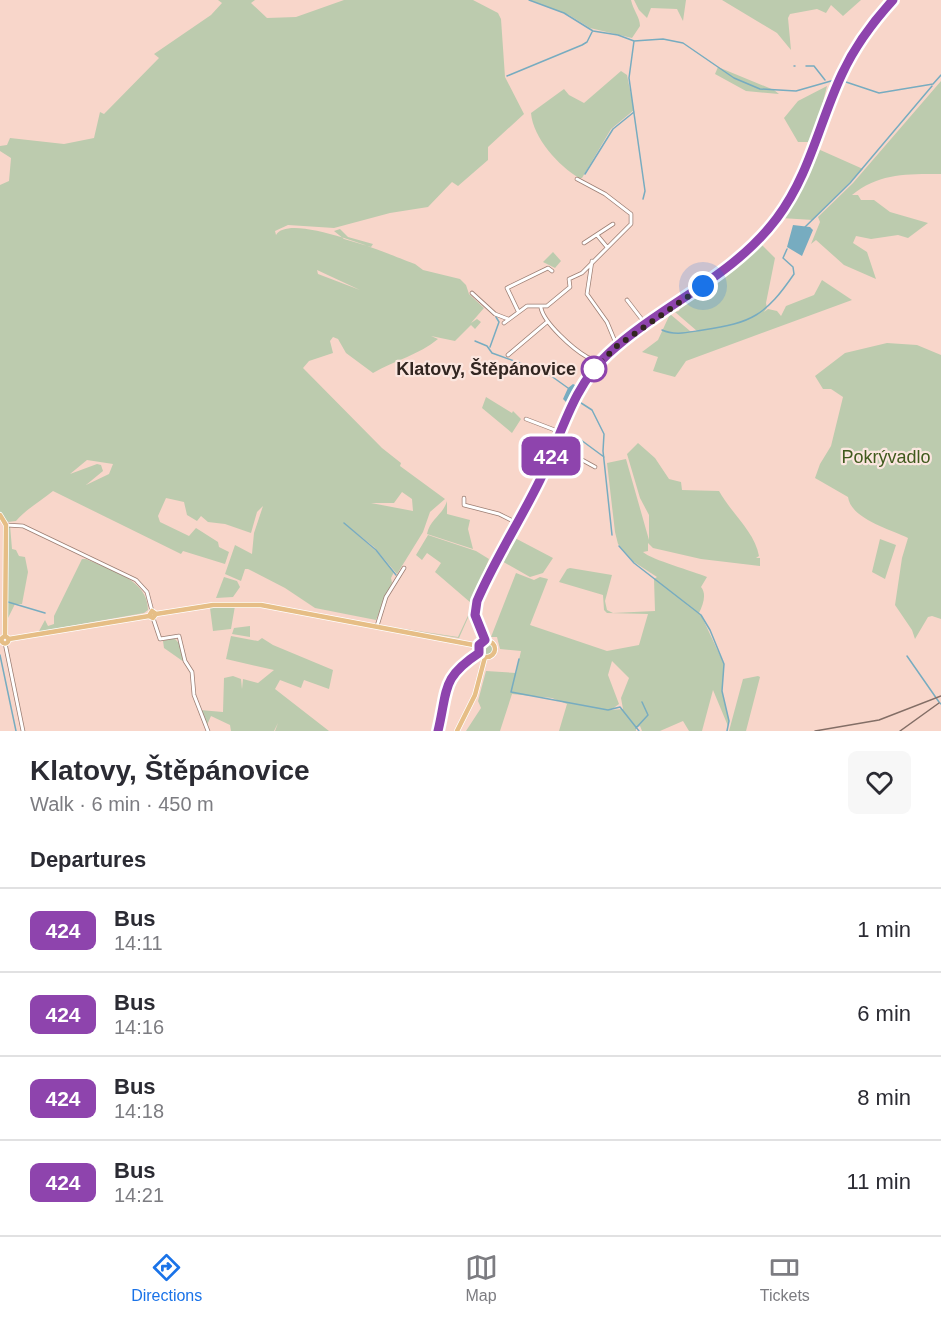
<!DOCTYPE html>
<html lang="en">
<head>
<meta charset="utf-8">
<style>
  body { margin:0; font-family:Helvetica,sans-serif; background:#f7f7f7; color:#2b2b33; height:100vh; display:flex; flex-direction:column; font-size:22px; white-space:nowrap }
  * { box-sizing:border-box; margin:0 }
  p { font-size:20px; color:#7c7c81 }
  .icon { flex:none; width:33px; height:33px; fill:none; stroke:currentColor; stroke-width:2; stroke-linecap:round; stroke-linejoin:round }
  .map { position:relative; height:731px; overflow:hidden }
  .side { display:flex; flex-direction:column; background:#fff; flex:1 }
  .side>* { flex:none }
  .badge { padding:0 12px; border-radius:9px; font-size:21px; line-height:39px }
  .you { position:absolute; width:30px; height:30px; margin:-15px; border:4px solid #fff; border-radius:50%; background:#1a73e8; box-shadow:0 0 0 9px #1a73e833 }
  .map>.badge { position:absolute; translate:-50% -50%; box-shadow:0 0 0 3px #fff }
  h2 { padding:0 30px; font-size:22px; line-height:54px }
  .round { display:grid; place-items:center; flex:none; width:63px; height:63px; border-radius:9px; background:#f7f7f7 }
  .headline { display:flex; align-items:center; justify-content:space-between; height:102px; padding:0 30px }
  h1 { font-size:28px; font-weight:700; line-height:45px }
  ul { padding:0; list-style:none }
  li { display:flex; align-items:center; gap:18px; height:84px; padding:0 30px; border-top:2px solid #e1e1e2 }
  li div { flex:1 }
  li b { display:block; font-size:22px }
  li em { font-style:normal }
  li .badge { min-width:66px; font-weight:700; text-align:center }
  .tab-bar { display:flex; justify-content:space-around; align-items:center; height:84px; border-top:2px solid #e1e1e2; background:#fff; font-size:16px; color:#7c7c81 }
  .tab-bar a { display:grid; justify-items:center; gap:3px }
  .tab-bar .current { color:#1a73e8 }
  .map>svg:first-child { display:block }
</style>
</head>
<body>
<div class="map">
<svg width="941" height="731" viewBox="0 0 941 731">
  <rect width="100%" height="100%" fill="#f8d6ca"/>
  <path fill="#bccbae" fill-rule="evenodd" d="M218,0H255L251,3L267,18L296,17L344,0H473L498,13L501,19L505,77L524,114L488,147V160L458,186L452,182L428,207L390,213L334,228L288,225L275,231L276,235C290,211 392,256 415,264L423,270L460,279L466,285L469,294L484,308L471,323L477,319L481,322L475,329L471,325L455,341L431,336L438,339C419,355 395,360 373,373L346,353L338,339L333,337L330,341L333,353L309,361L303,368L382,448L401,463L400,466L445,499L430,512L423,532L397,574L374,547L344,523L376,551L394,572L391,578L392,583L376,620L315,608L285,588L248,569H245L241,581L225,574L235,545L252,554L254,533L263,506L257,512L251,533L225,524L208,522L201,516L197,521L187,515L184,502L166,498L158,516L160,522L189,536L196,528L218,542L219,547L229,552L225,564L183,551L181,554L53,491C41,501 26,509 16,521L8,522L0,513V185L9,181L11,158L0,151V146L7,145L10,138L64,144L94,138L100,112L104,114L159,58L154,54L211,15L222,3ZM317,270L360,290L318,274ZM87,460L113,464L109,474L86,485L103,471L101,465L97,464L70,474ZM402,492L412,499L413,511L371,503H394Z
    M529,0H631C633,10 640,17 640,26L632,38L590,28L569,15Z
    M634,0H686L683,21L677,9L651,8L647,18L639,10Z
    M722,0H861L843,16L831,5L826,13L817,9L790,14L788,18L791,50L777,33Z
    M718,67L774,90L779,94L746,91L715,74Z
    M621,71L627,75L634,110L611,129L582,178H579C559,166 533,138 531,113L564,89L569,95L584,103Z
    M941,81V174C907,174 879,173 852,195H858L861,200H874L890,212L928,223L908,238L898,235L871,239L856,236L853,243L867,252L876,279L844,265L816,240L811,244L820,222L818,217L853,183Z
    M827,86L812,145L809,142H798L784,118L798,101Z
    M818,149L863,169L813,220L781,218L798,193Z
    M340,229L348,237L373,244L371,247L344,239L334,231Z
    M762,245L775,258L766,303L767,308L764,312L768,309L777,311L781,316L786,306L814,295L822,280L852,300L686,361L675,377L653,371L658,357L642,352L658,340L670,314L690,331H697L675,312L679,311L681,306Z
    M553,252L561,261L555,268L543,262Z
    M887,343L917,345L941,355V619L932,616L928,617L915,639L912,630L895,605L902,558L908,538C890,529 851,519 848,497L815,478L820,464L831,446L843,397L831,389H823L815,376L845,353Z
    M486,397L512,413L513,411L521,419L512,433L482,408Z
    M638,443L655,458L669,479L681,482L682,490L719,491C731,513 755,532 759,556L756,558H760V566L701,559L653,548L648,543V551L643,552C652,560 693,571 707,577L701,587C707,594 703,605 699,613L684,603L701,615L724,664L722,692L729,720L728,726L713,690L702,731H689L683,721L660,731H642L640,726L636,728V731H559L567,704L552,698L512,694L500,731H466L481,708L478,701L486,671L516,673L521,651L500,649L497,637H491L516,573L534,580L540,577L548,579L530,625L607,651L639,645L648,614L607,613L604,610L603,595L559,582L567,569L570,568L612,575L605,601L607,610L613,613L655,611L654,579L657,577L634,562L618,544L615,532L607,463L626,459L649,540V515L640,498L627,454ZM612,661L629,678L621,698L623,709L611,710L619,704L608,675Z
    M447,501V514L470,520L468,529L473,549L427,534C430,519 443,515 447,501Z
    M10,525L12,549L16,550L19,556L25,557L28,572L22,604H15L8,618L5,617L8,526Z
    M428,535L476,551L489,559L471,603L435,572L441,563L427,553L422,560L416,555Z
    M513,537L553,558L543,573L530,577L500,560Z
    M880,539L896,545L885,579L872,572Z
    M82,559H86C110,570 148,579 148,610L144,613L42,631L145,614L137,616L38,633L45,620L48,626L54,624V616Z
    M488,573L459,638L378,625L458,637Z
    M224,577L237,581L240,587L233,597L216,598Z
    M235,606L231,629L213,631L210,608Z
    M250,626V637L232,634L234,628Z
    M231,636L258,641L262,638L273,645L333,670L329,689L304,680L301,688L280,680L275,689L329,731H275L278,723L274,731H231L230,725L211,716L207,725L200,710L223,712L224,678L233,676L241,679L242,689L243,679L258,683L274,670L226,659Z
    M174,638L179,643L184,662L164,648L163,641Z
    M480 649a7 7 0 1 1 14 0a7 7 0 1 1-14 0Z
    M758,676L760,677L746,731H729L743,679Z"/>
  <path fill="#77acc0" d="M793,225L810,227L813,230L802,256L787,247Z
    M573,384L577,386L567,403L563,399L568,388Z"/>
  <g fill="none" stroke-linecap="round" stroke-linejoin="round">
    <path stroke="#77acc0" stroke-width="1.5" d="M529,0L564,13L593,31L618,35L634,41L663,39L683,43L734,78L760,89L796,91L838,79
      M634,41L629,78L645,191L643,199
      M794,66H795
      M806,66H814L825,80
      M507,76L582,45L587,42L592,32
      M843,81L879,93L933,84L941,75
      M585,174L613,129L634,112
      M805,227L850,183L932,86
      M662,330C675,336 689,332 703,330C752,323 766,315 794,274L793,267L783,258L787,249
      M475,341L487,346L492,353L547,373L568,388
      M490,347L499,322L496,317
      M578,401L592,410L604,434L603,451L612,535
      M581,440L604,457
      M344,523L376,550L396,575
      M619,546L634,563L701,615L710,630L724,664L722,691L729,721L727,731
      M8,602L45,613
      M0,655L16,731
      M907,656L939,702
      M519,659L511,692L608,710L620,707L639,731
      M940,703L941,704
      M636,728L648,715L642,702"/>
    <g stroke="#9c7e73" stroke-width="4.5">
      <path id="minor" d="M597,235L607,247
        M584,243L613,224
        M592,261L587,294L607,322L617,346
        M472,293L495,314L508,319
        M627,300L647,326
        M541,308C544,323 573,349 587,357C591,359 596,360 600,362
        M518,311L507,288L548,268L552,271
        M504,323L527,306H547L570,287L569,279L582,273L631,224V214L605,194L577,179
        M508,355L547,322
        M526,419L560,432
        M555,445L595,467
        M464,498V505L499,514L515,522
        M6,525L23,526L136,580L147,592L152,611
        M153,618L160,639L179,636L185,661L192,672L194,695L208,731
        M377,626L386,597L404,568
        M5,643L23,731"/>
    </g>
    <g stroke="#fff" stroke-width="6">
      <path id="major" d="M651,322L735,262L777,217L806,169L849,59L865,33L893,0
        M0,515L6,525L5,636
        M156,614L213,605H261L479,646
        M1.5 640a3.5 3.5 0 1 1 7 0a3.5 3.5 0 1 1-7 0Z
        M9,639L149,616L153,618L156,614L152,611L149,616
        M485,640L475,615L477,601L490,570L540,479L573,403L604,357L651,322
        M479 649a8 8 0 1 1 16 0a8 8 0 1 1-16 0Z
        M438,731C448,689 440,678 479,653
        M457,731L475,695L485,657"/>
    </g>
    <use href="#minor" stroke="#fff" stroke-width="3"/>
    <use href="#major" stroke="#e6be86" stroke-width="4.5"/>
    <path stroke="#836e66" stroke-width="1.5" d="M815,731L879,720L941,696
      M900,731L939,703"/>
  </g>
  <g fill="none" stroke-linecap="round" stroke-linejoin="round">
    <g stroke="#fff" stroke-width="14">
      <path id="line" d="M438,731C448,689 441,678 479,653V645L485,640L475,615L477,601C495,559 520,521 540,480C561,437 572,387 608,354C662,304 732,278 777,218C810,174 819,123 842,74C855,46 872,23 893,0"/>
    </g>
    <use href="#line" stroke="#8e44ad" stroke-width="9"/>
    <path stroke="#322621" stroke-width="6" stroke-dasharray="0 10.8" d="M594,369L617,346L703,286"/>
  </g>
  <circle fill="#fff" stroke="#8e44ad" stroke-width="3" cx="594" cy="369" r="12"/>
  <g text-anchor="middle" stroke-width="4.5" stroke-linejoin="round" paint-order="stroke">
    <g font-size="18" font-weight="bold" fill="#322621" stroke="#fbe6df" text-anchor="end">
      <text x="576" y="375">Klatovy, Štěpánovice</text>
    </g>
    <g font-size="18" fill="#405a1d" stroke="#fbe6df">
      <text x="886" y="463">Pokrývadlo</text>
    </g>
  </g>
</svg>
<div class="you" style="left:703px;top:286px"></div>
<b class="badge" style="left:551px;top:456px;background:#8e44ad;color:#fff">424</b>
</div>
<section class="side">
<div class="headline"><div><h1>Klatovy, Štěpánovice</h1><p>Walk · 6 min · 450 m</p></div><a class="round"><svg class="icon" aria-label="heart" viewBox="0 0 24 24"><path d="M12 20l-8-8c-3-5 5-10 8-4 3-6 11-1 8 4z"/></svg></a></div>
<h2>Departures</h2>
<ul>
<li><span class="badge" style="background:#8e44ad;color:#fff">424</span><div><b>Bus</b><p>14:11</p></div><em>1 min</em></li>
<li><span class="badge" style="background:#8e44ad;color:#fff">424</span><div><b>Bus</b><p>14:16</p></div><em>6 min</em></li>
<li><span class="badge" style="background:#8e44ad;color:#fff">424</span><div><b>Bus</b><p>14:18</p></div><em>8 min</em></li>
<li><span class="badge" style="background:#8e44ad;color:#fff">424</span><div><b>Bus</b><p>14:21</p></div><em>11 min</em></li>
</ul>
</section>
<nav class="tab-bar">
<a class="current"><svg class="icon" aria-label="directions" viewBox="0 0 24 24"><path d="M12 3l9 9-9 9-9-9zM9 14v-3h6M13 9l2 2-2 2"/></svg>Directions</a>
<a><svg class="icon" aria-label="map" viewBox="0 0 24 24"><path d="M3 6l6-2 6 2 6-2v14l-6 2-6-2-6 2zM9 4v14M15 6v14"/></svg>Map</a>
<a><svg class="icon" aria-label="tickets" viewBox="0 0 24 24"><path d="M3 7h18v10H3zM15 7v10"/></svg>Tickets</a>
</nav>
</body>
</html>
